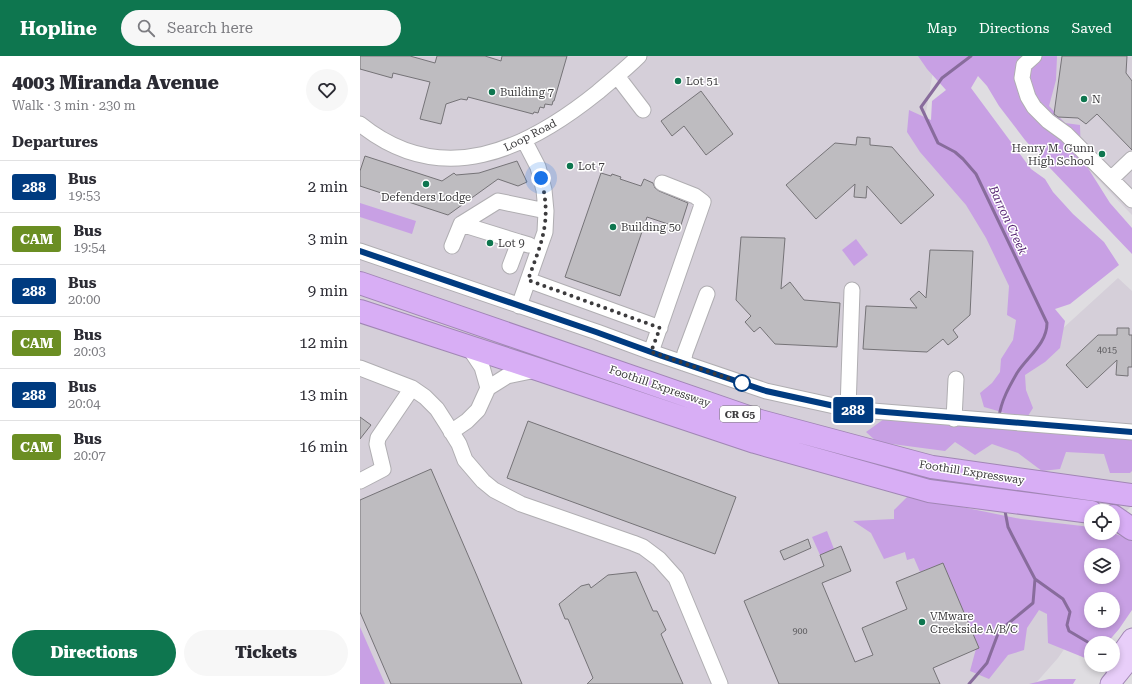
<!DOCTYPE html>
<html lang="en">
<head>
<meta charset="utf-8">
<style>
  body { margin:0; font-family:"Roboto Serif",serif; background:#f7f7f7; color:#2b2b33; height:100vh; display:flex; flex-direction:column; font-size:15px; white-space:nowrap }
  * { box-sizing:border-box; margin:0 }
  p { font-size:13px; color:#7c7c81 }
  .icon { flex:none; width:22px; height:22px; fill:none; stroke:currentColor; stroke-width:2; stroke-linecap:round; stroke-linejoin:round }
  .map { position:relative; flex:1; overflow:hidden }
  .drawer { display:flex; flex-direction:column; background:#fff; width:360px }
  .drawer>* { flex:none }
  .badge { padding:0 8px; border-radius:3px; font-size:14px; line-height:26px }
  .controls { position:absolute; left:724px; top:448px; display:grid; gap:8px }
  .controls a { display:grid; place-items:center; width:36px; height:36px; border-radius:50%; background:#fff; box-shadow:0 2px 6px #0003; font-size:20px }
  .you { position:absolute; width:20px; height:20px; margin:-10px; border:3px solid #fff; border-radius:50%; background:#1a73e8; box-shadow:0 0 0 6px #1a73e833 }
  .map>.badge { position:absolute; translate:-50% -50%; box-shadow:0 0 0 2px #fff }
  h2 { padding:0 12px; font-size:15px; line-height:36px }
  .round { display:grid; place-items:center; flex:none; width:42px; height:42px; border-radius:21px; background:#f7f7f7 }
  .overview { display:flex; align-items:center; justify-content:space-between; height:68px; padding:0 12px }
  h1 { font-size:19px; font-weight:800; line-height:30px }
  .primary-button { display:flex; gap:8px; margin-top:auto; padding:8px 12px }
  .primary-button a { flex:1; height:46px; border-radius:24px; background:#0e764f; color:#fff; font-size:16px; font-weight:800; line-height:46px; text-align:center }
  .primary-button a+a { background:#f7f7f7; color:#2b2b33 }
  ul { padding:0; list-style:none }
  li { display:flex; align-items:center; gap:12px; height:52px; padding:0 12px; border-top:1px solid #e1e1e2 }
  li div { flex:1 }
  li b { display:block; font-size:15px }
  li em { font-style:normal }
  li .badge { min-width:44px; font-weight:700; text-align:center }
  header { display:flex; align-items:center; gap:24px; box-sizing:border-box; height:56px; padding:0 20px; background:#0e764f; color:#fff }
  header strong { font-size:19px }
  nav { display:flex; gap:22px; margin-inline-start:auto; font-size:14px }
  .search { width:280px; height:36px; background:#f7f7f7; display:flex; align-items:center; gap:10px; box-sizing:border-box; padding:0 14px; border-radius:22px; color:#7c7c81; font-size:15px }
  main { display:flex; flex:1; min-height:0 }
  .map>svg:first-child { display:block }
</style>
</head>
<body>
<header>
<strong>Hopline</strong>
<div class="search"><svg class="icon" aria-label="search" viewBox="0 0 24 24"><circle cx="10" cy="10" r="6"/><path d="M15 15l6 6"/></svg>Search here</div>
<nav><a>Map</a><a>Directions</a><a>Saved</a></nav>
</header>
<main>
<section class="drawer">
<div class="overview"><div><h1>4003 Miranda Avenue</h1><p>Walk · 3 min · 230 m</p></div><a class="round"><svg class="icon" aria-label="heart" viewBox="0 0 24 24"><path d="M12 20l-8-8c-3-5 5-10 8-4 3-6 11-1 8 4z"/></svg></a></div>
<h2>Departures</h2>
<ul>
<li><span class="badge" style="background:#003b80;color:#fff">288</span><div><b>Bus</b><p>19:53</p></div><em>2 min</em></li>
<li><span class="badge" style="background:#6b8e23;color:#fff">CAM</span><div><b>Bus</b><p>19:54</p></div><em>3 min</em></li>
<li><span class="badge" style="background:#003b80;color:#fff">288</span><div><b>Bus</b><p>20:00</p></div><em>9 min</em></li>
<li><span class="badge" style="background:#6b8e23;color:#fff">CAM</span><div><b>Bus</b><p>20:03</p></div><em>12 min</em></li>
<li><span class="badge" style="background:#003b80;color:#fff">288</span><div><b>Bus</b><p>20:04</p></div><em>13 min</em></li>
<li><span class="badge" style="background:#6b8e23;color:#fff">CAM</span><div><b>Bus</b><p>20:07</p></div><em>16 min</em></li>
</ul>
<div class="primary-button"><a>Directions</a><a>Tickets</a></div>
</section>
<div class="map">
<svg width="772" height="628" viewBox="0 0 772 628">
  <rect width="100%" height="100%" fill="#dfdde1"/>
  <path fill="#d5cfd9" d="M0,0H568L574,10L562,79L646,195L678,295L758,222L772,235V449L753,471V455H731V477L717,512L731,554L698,602L675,628H0Z
    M646,0H772V159L654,36Z"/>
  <path fill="#c8a0e4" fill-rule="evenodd" d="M558,0H697L696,24L689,50L705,67L720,69L721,101L750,147L772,172V198L689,111L665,84L639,50L627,30L618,20L611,32L671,113L685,123L693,136L713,158L744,186L759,209L710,248L695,253L705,265L700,292L685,306L665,319L666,334L673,352L666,363L624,351L620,337L632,327L640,316L641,303L653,284L656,264L647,259L649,230L626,182L606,149L560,96L547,76L549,54L571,64L572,45L586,34L567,13Z
    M0,147L56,165L52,178L0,161Z
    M496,183L508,199L494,210L482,194Z
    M524,363L772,381V415L770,417H750L744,398L706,396L700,413L682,415L658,397L632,388L615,399L595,386L585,395L517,386L506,376Z
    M548,440L661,463L731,471V477H753L772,484V554L759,573L747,587H731V600L725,602L688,587L687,558L679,554L667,572L664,594L648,599L629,623L610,615L617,589L583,507L560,516L554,502L547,504L545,496L524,503L511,477L493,465L534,463V454ZM731,499H753V521H731ZM731,543H753V565H731Z
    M467,475L474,493L460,499L452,481Z
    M0,571L25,628H0Z
    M689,623H716L713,628H669Z"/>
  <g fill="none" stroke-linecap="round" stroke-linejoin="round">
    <path stroke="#886c9c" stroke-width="3" d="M611,0L582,22L561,51L578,87L595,96L603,103L616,118L687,267C687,288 667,301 657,317C649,331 641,345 639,361
      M675,523L703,543L710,556L707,569L709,575L731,588
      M609,628L627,607L639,575L673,547L675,523L652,479L648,471L645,455"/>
  </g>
  <path fill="#bebcc0" stroke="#757377" d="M0,0H50L75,7L77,0H125L141,5L142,0H207L194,45H193L192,49L185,48L184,52L180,51L178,57L174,56L173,58L108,41L107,44L101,43L86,48L81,68L60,63L70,26L33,17L32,22L0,13Z
    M702,0H767L766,17L772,25V94L737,58L726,68L718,62L698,61L694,58Z
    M341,35L373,78L346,99L324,70L312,80L301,65Z
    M497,81L510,82V89L532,91L574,139L541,168L507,130L506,142L494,141L495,128L456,163L426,129L475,87L496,89Z
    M5,100L82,125L94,117L96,119L119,117L157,105L167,126L158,130L138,123L88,159L0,130V115Z
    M241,117L251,120L252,118L261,121L260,123L281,130L284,123L293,127L295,132L299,135L328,147L320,172L287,161L260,240L205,221Z
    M381,181L425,182L421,233L430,226L444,244L480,247L477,291L415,288L400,271L394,276L385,266L391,260L376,244Z
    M570,194L613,195L610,259L593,274L598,281L588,289L583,283L567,296L503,293L506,250L557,252L550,243L559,235L566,242Z
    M757,272H769V279H772V311H768V320L756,319L757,304L727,332L706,309L738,279H757Z
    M0,361L11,369L0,383Z
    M168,365L376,441L355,498L147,422Z
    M71,413L117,520L162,628H31L0,556V444Z
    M448,483L451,492L424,504L420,495Z
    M481,490L491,515L462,527L495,606L513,599L502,572L547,553L536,526L583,507L619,592L573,612L580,628H419L384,545L464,510L460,499Z
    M276,516L293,555H297L306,574L301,578L323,628H227L233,622L208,563H205L199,548L221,530L229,528L231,532L248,519Z"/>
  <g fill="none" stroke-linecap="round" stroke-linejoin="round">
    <g stroke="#b0aeb2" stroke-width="17">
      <path id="minor" d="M674,0L664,9L662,22L668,41L674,51L688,65L706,78L751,123
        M257,20L283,54
        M0,68C82,134 166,94 238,36C252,24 266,13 279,0
        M772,103L751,123L772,144
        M101,168L159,186
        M92,190L101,168L138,145L186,155
        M0,195L237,276L291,296L406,335L488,353L772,376
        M150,210L159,186L169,189
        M168,224L300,272
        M159,250L185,176L186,155L184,134L178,111L164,84
        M108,290L122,311L128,332
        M291,296L343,146L335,140L302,127
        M323,307L325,297L347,238
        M0,312L52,332L65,341L77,353L86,367L99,388L105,404L123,425L134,434L161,448L273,487L283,491L299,503L316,522L360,628
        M488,353L492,234
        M594,363L596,323
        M91,376L107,365L118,354L128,332L147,320L176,314
        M0,425L23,413L17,388L18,382L52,332"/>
    </g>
    <g stroke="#a186b5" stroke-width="21">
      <path id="major" d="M753,609L772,582
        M750,628L772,601"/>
    </g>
    <g stroke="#a186b5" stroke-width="24">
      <path id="highway" d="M0,227L400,365L572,411L772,439
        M0,255L180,314L395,386L569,435L731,456
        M753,460L772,473"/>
    </g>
    <use href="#minor" stroke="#fff" stroke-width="15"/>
    <use href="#major" stroke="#e8cef9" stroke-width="19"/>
    <use href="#highway" stroke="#d8aef5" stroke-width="22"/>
  </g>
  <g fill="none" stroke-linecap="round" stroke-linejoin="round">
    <g stroke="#fff" stroke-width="9">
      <path id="line" d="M0,195L236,276L302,300L406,335L488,353L772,376"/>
    </g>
    <use href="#line" stroke="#003b80" stroke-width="6"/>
    <path stroke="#3c3b3d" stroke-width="4" stroke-dasharray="0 7.2" d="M181,122C192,165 182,185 168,224L300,272L291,296L382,327"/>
  </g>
  <g fill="#0e764f" stroke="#fff" stroke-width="1.5">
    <circle cx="318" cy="25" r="4"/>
    <circle cx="132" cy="36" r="4"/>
    <circle cx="724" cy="43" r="4"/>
    <circle cx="742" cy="98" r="4"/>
    <circle cx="210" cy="110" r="4"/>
    <circle cx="66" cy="128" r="4"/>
    <circle cx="253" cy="171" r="4"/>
    <circle cx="130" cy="187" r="4"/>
    <circle cx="562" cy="566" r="4"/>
  </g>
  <circle fill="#fff" stroke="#003b80" stroke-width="2" cx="382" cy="327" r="8"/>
  <g text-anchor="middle" stroke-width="3" stroke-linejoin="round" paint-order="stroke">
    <g font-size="9" fill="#5c5b5e">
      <text x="747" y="297">4015</text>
      <text x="440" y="578">900</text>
    </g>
    <rect fill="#fff" stroke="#767677" stroke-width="1" x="360" y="350" width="40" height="16" rx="3"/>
    <g font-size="10" font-weight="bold" fill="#3c3b3d">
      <text x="380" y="362">CR G5</text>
    </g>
    <g font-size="11" fill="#3c3b3d" stroke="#fff" text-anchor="start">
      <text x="326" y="29">Lot 51</text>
      <text x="140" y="40">Building 7</text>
      <text x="732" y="47">N</text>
      <text x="734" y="96" text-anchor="end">Henry M. Gunn<tspan x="734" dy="13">High School</tspan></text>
      <text x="218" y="114">Lot 7</text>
      <text x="66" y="145" text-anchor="middle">Defenders Lodge</text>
      <text x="261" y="175">Building 50</text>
      <text x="138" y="191">Lot 9</text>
      <text x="570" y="564">VMware<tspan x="570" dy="13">Creekside A/B/C</tspan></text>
    </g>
    <g font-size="11" fill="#3c3b3d" stroke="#fff">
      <text transform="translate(170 79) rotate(-27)" y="4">Loop Road</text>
      <text transform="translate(300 330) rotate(19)" y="4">Foothill Expressway</text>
      <text transform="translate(612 416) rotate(9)" y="4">Foothill Expressway</text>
    </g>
    <g font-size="12" font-style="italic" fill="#531f70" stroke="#fff">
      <text transform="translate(648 164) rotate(65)" y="4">Barron Creek</text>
    </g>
  </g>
</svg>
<div class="controls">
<a><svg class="icon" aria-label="locate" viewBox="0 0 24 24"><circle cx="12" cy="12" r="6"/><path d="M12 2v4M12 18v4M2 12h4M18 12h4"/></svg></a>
<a><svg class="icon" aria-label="layers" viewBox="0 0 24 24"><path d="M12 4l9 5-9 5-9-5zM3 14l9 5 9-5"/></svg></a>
<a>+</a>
<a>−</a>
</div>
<div class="you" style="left:181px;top:122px"></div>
<b class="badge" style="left:493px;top:354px;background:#003b80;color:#fff">288</b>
</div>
</main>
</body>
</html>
